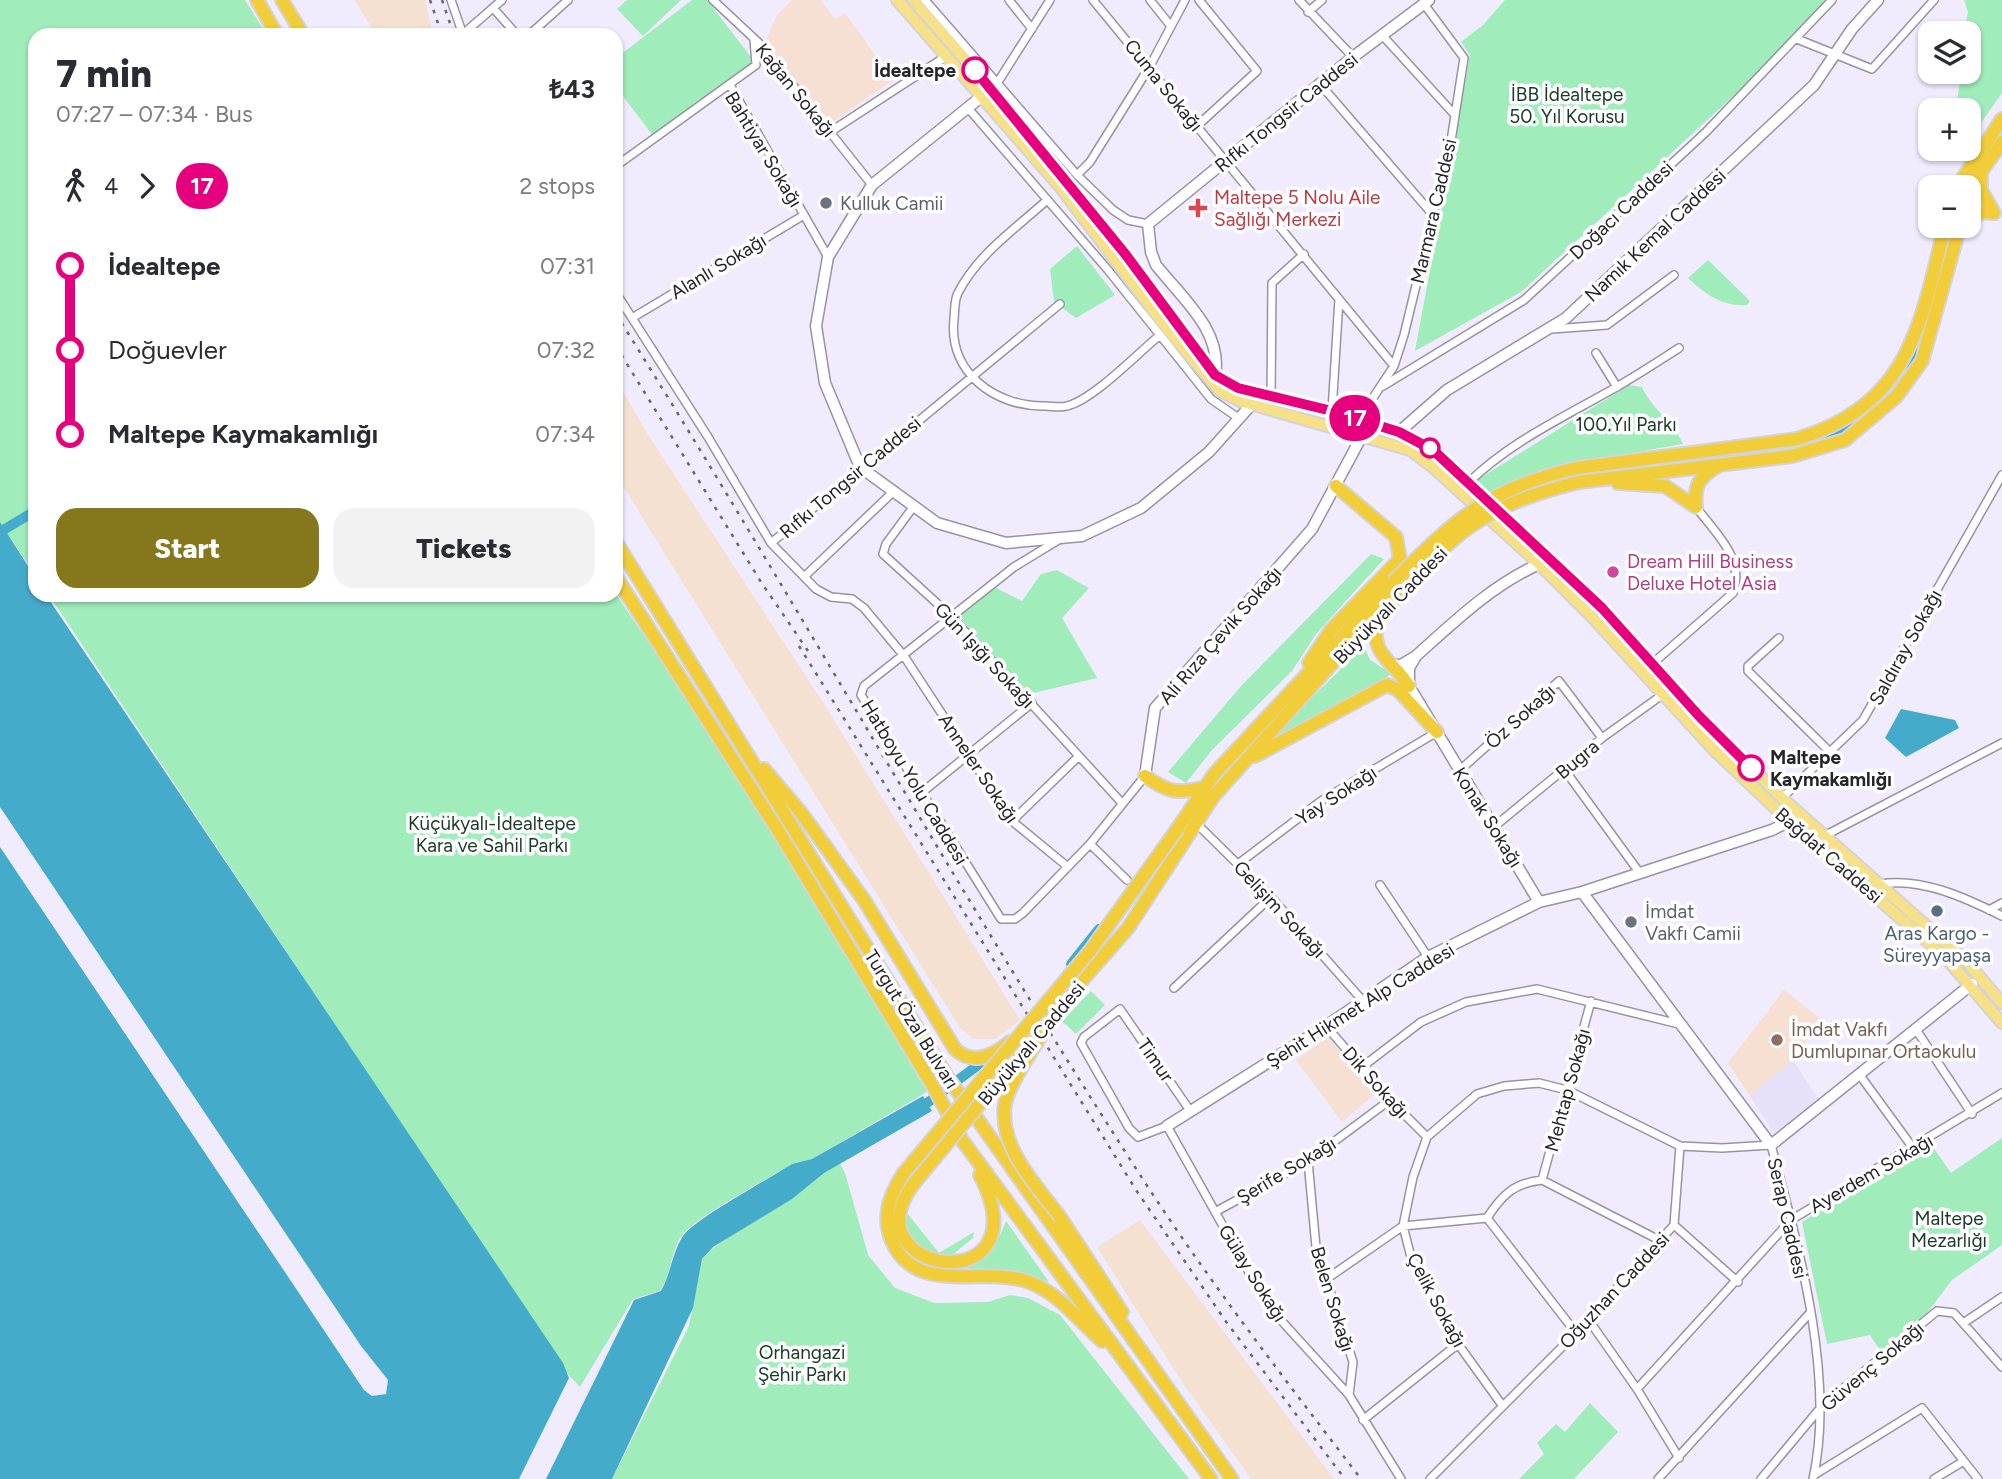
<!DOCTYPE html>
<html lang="en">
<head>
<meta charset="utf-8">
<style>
  body { margin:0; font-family:Figtree,sans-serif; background:#f2f2f3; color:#2b2b33; height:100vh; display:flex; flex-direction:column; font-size:26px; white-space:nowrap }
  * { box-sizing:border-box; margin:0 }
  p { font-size:23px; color:#7c7c81 }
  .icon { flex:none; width:38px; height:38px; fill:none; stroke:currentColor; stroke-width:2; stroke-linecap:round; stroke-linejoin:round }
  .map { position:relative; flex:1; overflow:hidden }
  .side { position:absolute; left:28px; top:28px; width:595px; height:574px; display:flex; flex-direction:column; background:#fff; border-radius:21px; box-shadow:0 2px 5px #0004 }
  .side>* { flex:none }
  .badge { padding:0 14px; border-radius:23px; font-size:24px; line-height:46px }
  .tools { position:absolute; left:1918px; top:21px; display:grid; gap:14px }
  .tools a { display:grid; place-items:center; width:63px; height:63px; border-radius:14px; background:#fff; box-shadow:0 2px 5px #0004; font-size:35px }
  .map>.badge { position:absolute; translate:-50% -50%; box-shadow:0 0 0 4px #fff }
  .legs { display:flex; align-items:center; gap:10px; height:77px; padding:0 28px; font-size:23px }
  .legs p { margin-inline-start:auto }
  .headline { display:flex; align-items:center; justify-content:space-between; height:119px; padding:0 28px }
  h1 { font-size:38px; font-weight:800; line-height:52px }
  .primary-button { display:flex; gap:14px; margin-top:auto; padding:14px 28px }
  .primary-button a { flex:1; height:80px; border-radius:21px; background:#85771c; color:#fff; font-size:28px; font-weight:800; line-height:80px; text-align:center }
  .primary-button a+a { background:#f2f2f3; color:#2b2b33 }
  ul { padding:0 28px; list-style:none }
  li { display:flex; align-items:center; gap:24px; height:84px; font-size:26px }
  li i { display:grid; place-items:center; width:10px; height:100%; margin:0 9px; background:currentColor }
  li i::after { content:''; width:18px; height:18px; margin:-9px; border:5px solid; border-radius:50%; background:#fff }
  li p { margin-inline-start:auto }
  li:first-child i { background:linear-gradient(#0000 50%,currentColor 0) }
  li:last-child i { background:linear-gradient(currentColor 50%,#0000 0) }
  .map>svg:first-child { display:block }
</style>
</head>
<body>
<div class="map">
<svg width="2002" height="1479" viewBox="0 0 2002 1479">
  <rect width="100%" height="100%" fill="#f0ebfd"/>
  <path fill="#f4e1d1" d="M355,0H425L433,35H376Z
    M616,379L650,438L824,704L1020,1020L995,1039H974L960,1028L616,475Z
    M1140,1220L1334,1479H1251L1180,1379L1097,1247Z"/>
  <path fill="#e7e0f9" d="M1793,1060L1818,1099L1774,1133L1750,1096Z"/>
  <path fill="#f6dfd3" d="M792,0H821L835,20L845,13L893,80L830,124L765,43L777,15Z
    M1784,990L1822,1020L1793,1060L1750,1096L1728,1063Z
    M1328,1037L1375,1094L1342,1122L1296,1060Z"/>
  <path fill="#a0ecbb" d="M0,0H245L267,35H35V574L0,523Z
    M627,0H681L643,36L617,9Z
    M692,0H707L754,61L654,137L616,87V58Z
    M1505,0H1827L1744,86L1521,292L1415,351L1470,55L1461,42L1483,25Z
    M1964,0H2002V93L1969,140V110H1956L1961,72H1969V33H1964L1968,12Z
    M1077,246L1115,295L1076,318L1054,302L1050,269Z
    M1708,260L1750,301L1747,305C1723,307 1705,294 1688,278Z
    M1629,385L1642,387C1652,410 1673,421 1683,444L1551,467L1487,493L1477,480Z
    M1371,554L1384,559L1316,634L1292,671L1212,750L1186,783L1168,772L1242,685Z
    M1057,570L1089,588L1062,618L1097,678L1029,694L958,616L994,587L1022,601L1041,574Z
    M616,594L748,791L927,1092L812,1159L792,1164C769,1178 696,1217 682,1235C671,1251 672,1271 660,1291L633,1299L580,1387L566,1372L49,595Z
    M1364,646L1370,660L1392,674L1263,746Z
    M1091,991L1105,1005L1076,1034L1062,1021Z
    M2002,1138V1245L1952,1280L1927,1313L1881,1352L1870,1335L1827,1344L1802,1222L1931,1144L1951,1173Z
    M839,1162L845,1173L868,1255L895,1288L934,1303L988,1302L1010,1295L1028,1298L1060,1315L1189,1479H612L689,1326L702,1259L713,1248Z
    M907,1213L939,1253L974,1232L973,1238L952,1255C930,1258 899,1236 907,1213Z
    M1006,1221L1049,1282L1013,1270L961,1268C986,1257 997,1246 1006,1221Z
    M1590,1403L1618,1432L1574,1479H1519L1544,1454L1537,1443L1556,1424L1565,1432Z"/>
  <path fill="#45abcb" d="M0,522L35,577V595H46L563,1363L569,1378L519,1479H0Z
    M1901,709L1955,720L1959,728L1906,757L1885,738Z
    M923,1096L932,1111L824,1173L792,1199L713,1247L702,1259L693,1308L612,1479H546L634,1300L661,1291C671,1273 672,1253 683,1236C693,1220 772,1177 792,1164L812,1159Z"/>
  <path fill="#f0ebfd" d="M0,807L361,1346L388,1380L386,1394L372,1396L364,1390L0,847Z"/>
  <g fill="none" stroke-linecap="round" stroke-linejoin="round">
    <path stroke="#45abcb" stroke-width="10" d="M1967,187L1974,170
      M1906,374L1921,344
      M1805,445L1863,420
      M5,529L35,511
      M1071,964L1099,929
      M927,1103L989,1057"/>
    <g stroke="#9793a4" stroke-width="10">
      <path id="street" d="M451,0L463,35
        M713,0L760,44L872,185
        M925,0L1077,175L1113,210L1128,220L1148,224
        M1009,0L1032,29
        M1093,0L1394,366
        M1150,0L1170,25
        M1299,0L1353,57
        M494,9L517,35
        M1308,12L1322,0
        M463,34L502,0
        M529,35L568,0
        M1382,35L1453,113
        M1797,39L1872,69L1934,0
        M1320,84L1433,215
        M730,85L828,257
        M996,85L1050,0
        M967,107L1108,270L1211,399L1237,417
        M1197,126L1257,71L1199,0
        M830,132L945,57
        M616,166L756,65L754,39
        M1077,175L1090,162L1150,66L1185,0
        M1046,201C1015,229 977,255 958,293C954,300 955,311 954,319C948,373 996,407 1045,406C1052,406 1060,408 1067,406C1093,400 1138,353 1160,335
        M616,293L708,437L771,543L816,589L831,597L852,599L864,608L904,656L1012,821L1068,867
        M632,318L804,215
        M1552,329L1607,325L1674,275
        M1596,353L1617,387
        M1383,386L1524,300L1706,132L1832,0
        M1271,398L1272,283L1304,254
        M1332,411L1339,299
        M1359,419L1394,366L1404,335L1451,141L1464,58L1424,4
        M1468,483C1508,444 1556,421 1604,394C1630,380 1654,364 1679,348
        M914,506L886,544L883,554L951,616L1121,802
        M1060,539L1014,567L864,686L861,695L1001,919H1015L1023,913L1090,844L1145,776
        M771,543L1060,304
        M805,576L893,492
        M1779,638L1748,666V671L1830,752
        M1652,664L1733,593C1745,558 1716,534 1696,507
        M1564,769L1639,872
        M1459,771L1559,681L1602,738
        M920,794L1032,703
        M1782,798L1863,720L2002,475
        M1012,821L1079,756
        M1199,822L1200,827L1271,897L1363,1001
        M1495,826L1602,738L1662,695
        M1826,835L2002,743
        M1090,844L1127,880
        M1238,864L1321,801L1437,732
        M1881,884C1921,877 1966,898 2002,916
        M1380,885L1428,957
        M1989,910L2002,903
        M1174,988L1271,897
        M1326,1026L1390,1100L1427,1137
        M1915,1028L1972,1114
        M1362,1067L1421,1022L1466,1002L1537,989L1683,1025
        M1859,1074L1913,1148
        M1191,1112L1120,1009L1084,1037L1081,1043L1129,1128L1138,1137L1167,1126L1264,1299L1278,1317L1349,1395L1401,1479
        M1308,1161L1316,1247L1353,1362L1349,1395
        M1542,1180L1591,1001
        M1215,1212L1308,1161L1390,1100
        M1487,1218L1576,1333
        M1674,1225L1738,1282
        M1325,1280L1403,1226L1487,1218C1502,1195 1514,1183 1542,1180L1661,1241
        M1588,1319L1637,1389L1679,1458
        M1965,1322L2002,1297
        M1637,1389L1791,1220L2002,1093
        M1502,1405L1458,1344L1411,1257L1403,1226L1413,1177L1427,1137L1477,1094L1504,1086L1539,1083L1567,1090L1680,1146L1722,1148L1771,1145C1798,1245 1836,1376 1813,1479
        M1363,1420L1458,1344
        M1814,1475L1922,1408L1978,1479
        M1430,1479L1576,1333L1674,1225L1680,1146
        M1658,1479L1809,1314
        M1761,1479L1822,1406L1937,1311L1954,1313L2002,1367
        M1934,1479L1964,1461"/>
    </g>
    <g stroke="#9793a4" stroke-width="13">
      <path id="secondary" d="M981,97L872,185L828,257L816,326L825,383L860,467L937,523L1006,543L1082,536L1141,508L1209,452L1252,404
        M1215,375C1223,331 1181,297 1156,265L1151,252L1148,224L1353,57L1429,0
        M1399,432L1447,390L1566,318L1814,85L1852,29L1878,0
        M1416,656C1455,621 1491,586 1539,564
        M1392,665H1401L1416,656L1409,668V686L1539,902
        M1145,776L1155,708L1312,529L1363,434
        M1582,892L1771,1145L1972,984
        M1167,1126L1326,1026L1428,957L1539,902L1582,892L1772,830L1794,819"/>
    </g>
    <g stroke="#d4d3d5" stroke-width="14">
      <path id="primary" d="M897,0L1061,188L1169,331L1220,391L1240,401L1410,450L1434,468L1539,564L1595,620L1714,750L1790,822L1945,957L2002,1023
        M913,0C1019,120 1122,244 1215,375C1249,399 1293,400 1332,411C1368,420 1401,433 1433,450L1602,609L1699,716L1782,798L1968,963L2002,1003"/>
    </g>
    <g stroke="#d4d3d5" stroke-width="16">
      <path id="highway" d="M257,0L277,35
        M282,0L303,35
        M1981,175V190L1994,213
        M1957,187L2002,119
        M1969,198L1981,172L2002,142
        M1969,219L1983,212L1994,213
        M1577,468L1797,439C1909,405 1920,327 1945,226
        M1579,482L1792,456L1845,440L1896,397L1922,361L1960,226
        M1618,483L1665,486L1696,507
        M1696,507C1694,485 1699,477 1718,466
        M616,542L946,1075L1232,1479
        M616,577L779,832L933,1086L962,1140L1211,1479
        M1376,619C1372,658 1390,657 1409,686
        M1309,663L1331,630L1400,559L1396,537L1336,486
        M1255,756L1387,685L1398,690L1437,732
        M764,769L802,814L864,900L955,1049C973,1066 993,1056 1010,1042
        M1145,776C1168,792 1175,794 1202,788
        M1178,828L1215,773L1393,582
        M1056,1010L1128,928L1213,797L1352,641L1404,589
        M903,1174C890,1195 882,1215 891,1239C914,1297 982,1266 1026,1281C1057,1291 1078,1320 1102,1341
        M915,1182C843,1274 1046,1305 980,1175
        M1060,1217L1122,1312"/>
    </g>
    <use href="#street" stroke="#fff" stroke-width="7"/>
    <use href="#secondary" stroke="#fff" stroke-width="10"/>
    <use href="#primary" stroke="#f7e188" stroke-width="10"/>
    <use href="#highway" stroke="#f1cd39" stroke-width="12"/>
    <path stroke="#6a6771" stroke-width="2.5" stroke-dasharray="3.5 7" stroke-linecap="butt" d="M430,0L442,35
      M442,0L454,35
      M616,314C796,600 960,897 1144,1181C1211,1284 1286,1381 1361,1479
      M616,346L761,582L808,651
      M799,646L1136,1190L1227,1323L1345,1479"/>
    <g stroke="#d4d3d5" stroke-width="16" stroke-linecap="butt">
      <path id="highway-bridge" d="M1393,582C1455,519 1489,488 1577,468
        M1404,589C1427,566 1449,539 1477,522C1507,502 1544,491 1579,482
        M1056,1010C1044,1034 1009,1081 1005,1104C998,1147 1037,1186 1060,1217
        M903,1174L1090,951L1178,828
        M915,1182L1033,1040"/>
    </g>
    <use href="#highway-bridge" stroke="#f1cd39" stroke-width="12"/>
  </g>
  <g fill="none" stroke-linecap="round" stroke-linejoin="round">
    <g stroke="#fff" stroke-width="16">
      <path id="line-1" d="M975,70L1126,255L1215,375L1238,388L1332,411L1399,432L1433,450L1602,608L1699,716L1751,768"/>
    </g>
    <use href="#line-1" stroke="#e6007e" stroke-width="10"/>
  </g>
  <g fill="#fff" stroke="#e6007e" stroke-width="3.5">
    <circle cx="975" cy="70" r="12"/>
    <circle cx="1430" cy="448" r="9"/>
    <circle cx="1751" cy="768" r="12"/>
  </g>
  <g fill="#6b7280" stroke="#fff" stroke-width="2.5">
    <circle cx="826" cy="203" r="7"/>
    <circle cx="1631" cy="922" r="7"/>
  </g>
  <path fill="#e0444e" stroke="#fff" stroke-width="2.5" d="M1194.5 197.5h7v7h7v7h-7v7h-7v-7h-7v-7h7z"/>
  <circle fill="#d1479c" stroke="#fff" stroke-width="2.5" cx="1613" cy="572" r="7"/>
  <circle fill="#5c6f8a" stroke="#fff" stroke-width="2.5" cx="1937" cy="911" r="7"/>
  <circle fill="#8d6e63" stroke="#fff" stroke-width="2.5" cx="1777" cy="1040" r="7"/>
  <g text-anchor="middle" stroke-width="7" stroke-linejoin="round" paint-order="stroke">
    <g font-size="19" font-weight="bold" fill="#26242b" stroke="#fff" text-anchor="end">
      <text x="956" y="77">İdealtepe</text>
      <text x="1770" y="764" text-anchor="start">Maltepe<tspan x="1770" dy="22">Kaymakamlığı</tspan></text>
    </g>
    <g font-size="19" fill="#26242b" stroke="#fff">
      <text transform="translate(1164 85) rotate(51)" y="7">Cuma Sokağı</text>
      <text transform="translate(796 90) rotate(51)" y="7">Kağan Sokağı</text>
      <text transform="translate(1286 112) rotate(-39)" y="7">Rıfkı Tongsir Caddesi</text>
      <text transform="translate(764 149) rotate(59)" y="7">Bahtiyar Sokağı</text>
      <text transform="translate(1621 210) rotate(-43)" y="7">Doğacı Caddesi</text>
      <text transform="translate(1433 211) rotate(-77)" y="7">Marmara Caddesi</text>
      <text transform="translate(1655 235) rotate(-43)" y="7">Namık Kemal Caddesi</text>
      <text transform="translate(718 266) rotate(-31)" y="7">Alanlı Sokağı</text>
      <text transform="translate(850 477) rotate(-40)" y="7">Rıfkı Tongsir Caddesi</text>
      <text transform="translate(1390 605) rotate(-46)" y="7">Büyükyalı Caddesi</text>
      <text transform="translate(1220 635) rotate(-49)" y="7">Ali Rıza Çevik Sokağı</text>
      <text transform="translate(1905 647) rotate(-61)" y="7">Saldıray Sokağı</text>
      <text transform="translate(985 655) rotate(47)" y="7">Gün Işığı Sokağı</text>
      <text transform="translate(1520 716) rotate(-42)" y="7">Öz Sokağı</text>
      <text transform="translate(1577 759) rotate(-40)" y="7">Bugra</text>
      <text transform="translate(979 768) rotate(56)" y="7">Anneler Sokağı</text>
      <text transform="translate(915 782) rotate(59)" y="7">Hatboyu Yolu Caddesi</text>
      <text transform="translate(1336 795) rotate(-33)" y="7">Yay Sokağı</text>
      <text transform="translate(1488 817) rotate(58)" y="7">Konak Sokağı</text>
      <text transform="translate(1829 855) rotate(41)" y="7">Bağdat Caddesi</text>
      <text transform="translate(1280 909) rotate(47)" y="7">Gelişim Sokağı</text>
      <text transform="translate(1360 1005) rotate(-32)" y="7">Şehit Hikmet Alp Caddesi</text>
      <text transform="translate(912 1019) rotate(58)" y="7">Turgut Özal Bulvarı</text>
      <text transform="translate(1031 1043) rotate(-50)" y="7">Büyükyalı Caddesi</text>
      <text transform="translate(1156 1060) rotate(55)" y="7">Timur</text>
      <text transform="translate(1376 1082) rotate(48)" y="7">Dik Sokağı</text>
      <text transform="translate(1567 1090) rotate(-75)" y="7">Mehtap Sokağı</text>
      <text transform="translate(1286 1170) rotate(-31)" y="7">Şerife Sokağı</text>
      <text transform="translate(1871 1173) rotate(-30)" y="7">Ayerdem Sokağı</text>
      <text transform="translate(1788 1218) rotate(77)" y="7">Serap Caddesi</text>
      <text transform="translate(1253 1273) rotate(58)" y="7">Gülay Sokağı</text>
      <text transform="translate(1614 1290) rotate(-47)" y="7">Oğuzhan Caddesi</text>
      <text transform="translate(1333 1299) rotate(73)" y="7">Belen Sokağı</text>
      <text transform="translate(1437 1300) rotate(62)" y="7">Çelik Sokağı</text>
      <text transform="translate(1872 1366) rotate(-40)" y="7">Güvenç Sokağı</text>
    </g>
    <g font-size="19" fill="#183a26" stroke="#fff">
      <text x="1567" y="101">İBB İdealtepe<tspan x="1567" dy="22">50. Yıl Korusu</tspan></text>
      <text x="1626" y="431">100.Yıl Parkı</text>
      <text x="492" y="830">Küçükyalı-İdealtepe<tspan x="492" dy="22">Kara ve Sahil Parkı</tspan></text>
      <text x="1949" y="1225">Maltepe<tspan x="1949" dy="22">Mezarlığı</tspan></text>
      <text x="802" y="1359">Orhangazi<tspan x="802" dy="22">Şehir Parkı</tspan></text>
    </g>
    <g font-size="19" fill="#be3a42" stroke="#fff" text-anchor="start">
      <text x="1214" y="204">Maltepe 5 Nolu Aile<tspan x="1214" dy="22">Sağlığı Merkezi</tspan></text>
    </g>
    <g font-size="19" fill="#5b616d" stroke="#fff" text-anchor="start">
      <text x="840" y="210">Kulluk Camii</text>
      <text x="1645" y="918">İmdat<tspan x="1645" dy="22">Vakfı Camii</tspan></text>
    </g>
    <g font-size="19" fill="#b23c85" stroke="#fff" text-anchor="start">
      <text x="1627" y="568">Dream Hill Business<tspan x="1627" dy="22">Deluxe Hotel Asia</tspan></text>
    </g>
    <g font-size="19" fill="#4e5e75" stroke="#fff">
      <text x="1937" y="940">Aras Kargo -<tspan x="1937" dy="22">Süreyyapaşa</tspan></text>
    </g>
    <g font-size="19" fill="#785e54" stroke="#fff" text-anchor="start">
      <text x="1791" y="1036">İmdat Vakfı<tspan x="1791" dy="22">Dumlupınar Ortaokulu</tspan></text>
    </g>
  </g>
</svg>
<div class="tools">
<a><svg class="icon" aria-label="layers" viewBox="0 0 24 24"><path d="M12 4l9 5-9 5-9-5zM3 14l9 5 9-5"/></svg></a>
<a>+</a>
<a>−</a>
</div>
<b class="badge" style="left:1355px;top:418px;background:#e6007e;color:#fff">17</b>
<section class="side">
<div class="headline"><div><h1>7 min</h1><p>07:27 – 07:34 · Bus</p></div><b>₺43</b></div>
<div class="legs"><svg class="icon" aria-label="walk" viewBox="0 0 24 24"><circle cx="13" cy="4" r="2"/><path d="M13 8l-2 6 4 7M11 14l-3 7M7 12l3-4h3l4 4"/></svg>4<svg class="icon" aria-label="forward" viewBox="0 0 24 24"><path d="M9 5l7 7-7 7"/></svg><b class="badge" style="background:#e6007e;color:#fff">17</b><p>2 stops</p></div>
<ul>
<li><i style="color:#e6007e"></i><b>İdealtepe</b><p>07:31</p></li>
<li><i style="color:#e6007e"></i><span>Doğuevler</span><p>07:32</p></li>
<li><i style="color:#e6007e"></i><b>Maltepe Kaymakamlığı</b><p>07:34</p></li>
</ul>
<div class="primary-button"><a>Start</a><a>Tickets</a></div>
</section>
</div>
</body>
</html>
